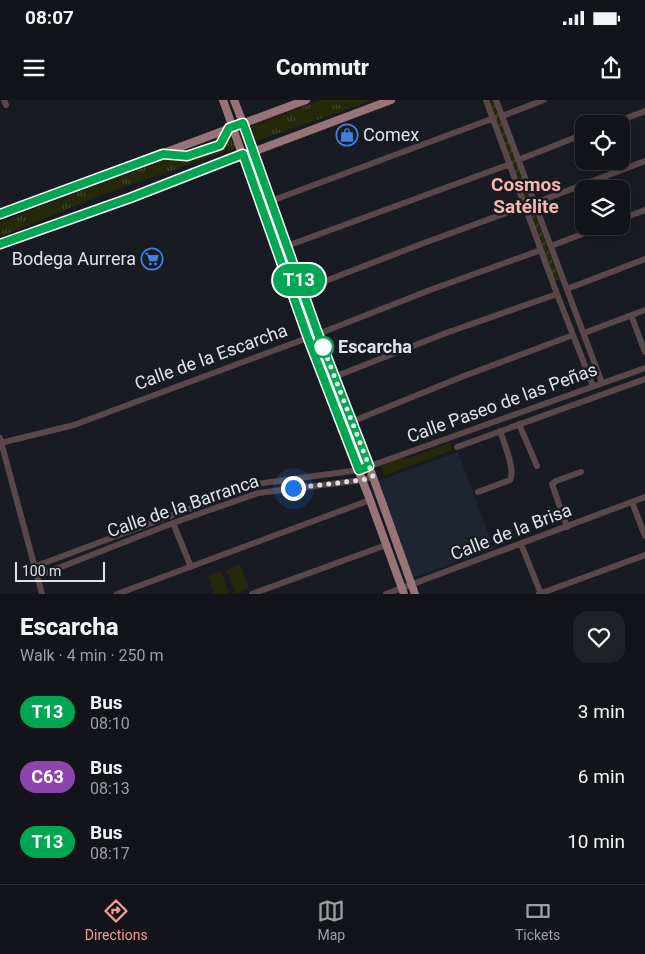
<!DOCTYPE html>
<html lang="en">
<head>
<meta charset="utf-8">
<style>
  body { margin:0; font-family:Roboto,sans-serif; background:#1f2126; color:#f1f3f6; height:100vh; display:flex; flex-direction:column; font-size:19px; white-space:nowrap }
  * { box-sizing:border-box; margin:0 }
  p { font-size:16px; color:#9c9ea2 }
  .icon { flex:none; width:28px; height:28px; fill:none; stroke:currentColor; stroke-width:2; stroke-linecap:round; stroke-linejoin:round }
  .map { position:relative; height:494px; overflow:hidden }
  .sheet { display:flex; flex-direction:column; background:#121419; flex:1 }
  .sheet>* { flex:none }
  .badge { padding:0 10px; border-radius:16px; font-size:18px; line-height:32px }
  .tools { position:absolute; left:575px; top:15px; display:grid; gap:10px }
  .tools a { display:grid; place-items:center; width:55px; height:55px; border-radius:10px; background:#121419; box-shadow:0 2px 12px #0003,0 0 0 1px #313338; font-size:25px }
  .scale { position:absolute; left:15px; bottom:12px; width:90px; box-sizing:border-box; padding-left:5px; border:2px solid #dfe2e6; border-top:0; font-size:14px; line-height:18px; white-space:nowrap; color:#dfe2e6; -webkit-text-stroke:4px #181b21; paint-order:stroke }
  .you { position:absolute; width:25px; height:25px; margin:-12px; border:4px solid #fff; border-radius:50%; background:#1a73e8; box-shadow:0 0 0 8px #1a73e833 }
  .map>.badge { position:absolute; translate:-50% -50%; box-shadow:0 0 0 2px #fff }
  .round { display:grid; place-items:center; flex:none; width:52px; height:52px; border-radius:15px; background:#1f2126 }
  .headline { display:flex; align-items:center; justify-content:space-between; height:85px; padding:0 20px }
  h1 { font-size:24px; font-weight:800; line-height:38px }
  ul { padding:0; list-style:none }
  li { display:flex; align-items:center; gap:15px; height:65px; padding:0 20px }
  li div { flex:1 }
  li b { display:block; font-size:19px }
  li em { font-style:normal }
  li .badge { min-width:55px; font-weight:700; text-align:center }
  .status { display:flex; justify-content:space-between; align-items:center; height:35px; padding:0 25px; background:#121419; direction:ltr }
  .status svg { height:14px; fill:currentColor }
  header { display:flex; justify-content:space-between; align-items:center; height:65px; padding:0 20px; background:#121419; font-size:22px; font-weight:800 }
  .tab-bar { display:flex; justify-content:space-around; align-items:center; height:70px; border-top:1px solid #313338; background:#121419; font-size:14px; color:#9c9ea2 }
  .tab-bar a { display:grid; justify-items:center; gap:2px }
  .tab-bar .selected { color:#f59b97 }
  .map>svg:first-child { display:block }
</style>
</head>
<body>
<div class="status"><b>08:07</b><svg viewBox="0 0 49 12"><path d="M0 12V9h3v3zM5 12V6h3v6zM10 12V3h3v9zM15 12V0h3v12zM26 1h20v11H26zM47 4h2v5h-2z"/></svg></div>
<header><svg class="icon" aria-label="menu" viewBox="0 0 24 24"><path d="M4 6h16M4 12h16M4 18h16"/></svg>Commutr<svg class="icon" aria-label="share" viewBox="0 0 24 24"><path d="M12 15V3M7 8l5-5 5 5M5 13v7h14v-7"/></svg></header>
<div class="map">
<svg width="645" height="494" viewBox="0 0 645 494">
  <defs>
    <pattern id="park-tufts" width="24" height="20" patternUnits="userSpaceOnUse" patternTransform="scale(1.25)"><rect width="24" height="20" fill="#252809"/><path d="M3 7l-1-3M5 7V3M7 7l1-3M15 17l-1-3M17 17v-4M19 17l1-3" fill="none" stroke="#44472d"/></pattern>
    <pattern id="garden-furrows" width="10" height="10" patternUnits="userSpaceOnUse" patternTransform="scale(1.25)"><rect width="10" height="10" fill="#252809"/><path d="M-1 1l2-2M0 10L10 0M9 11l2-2" fill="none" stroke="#44472d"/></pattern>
  </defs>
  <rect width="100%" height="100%" fill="#181b21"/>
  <path fill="#1e2430" d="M458,352L494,449L413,478L377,381Z"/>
  <path fill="url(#park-tufts)" d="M321,0H374L101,95L0,137V122Z"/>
  <path fill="url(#garden-furrows)" d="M487,0H495L524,80L517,83Z
    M525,86L559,179L555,181L520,88Z"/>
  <path fill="#252809" d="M450,343L453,350L384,376L380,365L405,356L406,359Z
    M240,464L249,488L236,494L226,470Z
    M221,471L230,494H214L208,476Z"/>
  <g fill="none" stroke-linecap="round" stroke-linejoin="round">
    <path stroke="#59484a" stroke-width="6" d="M4,0L6,5
      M486,0L557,194L593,286
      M496,0L602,283
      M502,16L544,0
      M611,24L645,11
      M518,60L584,34
      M271,101L494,18
      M535,103L645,61
      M621,119L645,110
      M287,146L510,64
      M551,146L603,126
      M567,189L645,159
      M302,190L416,146L525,106
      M631,215L645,252
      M584,233L645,210
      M334,277L446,233L557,194
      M351,322L464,276L573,235
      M519,324L537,366
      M0,338L42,494
      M0,343L74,325L318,234L430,190L541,150
      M457,347L645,279
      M478,392L510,380C516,370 504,343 500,331
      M632,402L645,436
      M173,423L191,467
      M567,427L552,384L556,381L581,372
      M521,444L541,494
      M36,466L256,384L359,370L645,268
      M38,476L173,423L258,393L363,380L373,376
      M117,494L370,400
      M252,494L386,445
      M386,494L645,397
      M539,494L645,455"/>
    <path stroke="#987479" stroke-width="8" d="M223,0L307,238L370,400L404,494
      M234,0L254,51L318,234L369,366L415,494
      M0,114L306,0
      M0,144L130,98L391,0"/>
  </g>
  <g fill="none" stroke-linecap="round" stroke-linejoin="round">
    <g stroke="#fff" stroke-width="11">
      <path id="line" d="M0,114L163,54L187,56L220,45L229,28L243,23L318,234L369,366L359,370L308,238L243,54L130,98L0,144"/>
    </g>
    <use href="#line" stroke="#00a651" stroke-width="8"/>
    <path stroke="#dfe2e6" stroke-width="5" stroke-dasharray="0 9" d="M293,388L363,380L373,376L323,247"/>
  </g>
  <defs>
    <g id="shop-ring" transform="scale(1.125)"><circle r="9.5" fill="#181b21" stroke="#3f7fe0" stroke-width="1.5"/><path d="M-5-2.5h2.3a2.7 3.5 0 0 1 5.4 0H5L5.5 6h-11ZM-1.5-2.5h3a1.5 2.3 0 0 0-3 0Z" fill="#3f7fe0"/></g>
    <g id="supermarket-ring" transform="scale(1.125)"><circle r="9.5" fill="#181b21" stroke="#3f7fe0" stroke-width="1.5"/><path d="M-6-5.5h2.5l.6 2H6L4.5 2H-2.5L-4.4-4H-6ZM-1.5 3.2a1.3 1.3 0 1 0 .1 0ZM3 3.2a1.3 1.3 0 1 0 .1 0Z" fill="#3f7fe0"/></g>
  </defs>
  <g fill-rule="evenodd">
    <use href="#shop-ring" x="347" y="35"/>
    <use href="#supermarket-ring" x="152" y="159"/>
  </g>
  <circle fill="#fff" stroke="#00a651" stroke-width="2.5" cx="323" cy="247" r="10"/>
  <g text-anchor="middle" stroke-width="5" stroke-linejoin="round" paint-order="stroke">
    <g font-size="18" fill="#dfe2e6" stroke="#181b21" text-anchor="start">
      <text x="363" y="41">Comex</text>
      <text x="136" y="165" text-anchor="end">Bodega Aurrera</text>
    </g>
    <g font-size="18" font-weight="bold" fill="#dfe2e6" stroke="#181b21" text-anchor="start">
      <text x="338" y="253">Escarcha</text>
    </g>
    <g font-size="18" fill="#dfe2e6" stroke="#181b21">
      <text transform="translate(211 257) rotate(-20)" y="6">Calle de la Escarcha</text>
      <text transform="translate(502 303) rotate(-20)" y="6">Calle Paseo de las Peñas</text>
      <text transform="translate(183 406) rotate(-19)" y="6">Calle de la Barranca</text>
      <text transform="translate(511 432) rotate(-21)" y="6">Calle de la Brisa</text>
    </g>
    <g font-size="19" font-weight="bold" fill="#f9b5b1" stroke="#181b21">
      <text x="526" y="91">Cosmos<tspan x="526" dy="22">Satélite</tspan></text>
    </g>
  </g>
</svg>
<div class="tools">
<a><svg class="icon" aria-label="locate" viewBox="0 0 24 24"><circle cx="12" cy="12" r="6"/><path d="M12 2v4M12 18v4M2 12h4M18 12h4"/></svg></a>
<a><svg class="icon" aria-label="layers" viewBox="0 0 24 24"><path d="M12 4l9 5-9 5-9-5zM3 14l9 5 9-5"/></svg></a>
</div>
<div class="scale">100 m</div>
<div class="you" style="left:293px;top:388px"></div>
<b class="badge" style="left:299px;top:180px;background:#00a651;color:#fff">T13</b>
</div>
<section class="sheet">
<div class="headline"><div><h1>Escarcha</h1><p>Walk · 4 min · 250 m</p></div><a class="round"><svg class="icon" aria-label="heart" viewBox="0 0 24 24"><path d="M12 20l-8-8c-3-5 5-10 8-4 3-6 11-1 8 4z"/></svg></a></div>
<ul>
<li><span class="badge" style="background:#00a651;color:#fff">T13</span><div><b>Bus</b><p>08:10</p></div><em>3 min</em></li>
<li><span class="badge" style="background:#8e44ad;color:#fff">C63</span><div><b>Bus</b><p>08:13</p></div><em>6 min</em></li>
<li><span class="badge" style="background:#00a651;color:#fff">T13</span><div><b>Bus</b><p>08:17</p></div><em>10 min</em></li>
</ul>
</section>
<nav class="tab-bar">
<a class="selected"><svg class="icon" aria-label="directions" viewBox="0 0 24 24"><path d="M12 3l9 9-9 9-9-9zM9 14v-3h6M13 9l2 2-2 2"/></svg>Directions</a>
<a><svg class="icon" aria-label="map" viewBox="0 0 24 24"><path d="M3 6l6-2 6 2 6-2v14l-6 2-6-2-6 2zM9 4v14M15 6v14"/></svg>Map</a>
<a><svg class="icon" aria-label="tickets" viewBox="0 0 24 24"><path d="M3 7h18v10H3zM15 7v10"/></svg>Tickets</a>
</nav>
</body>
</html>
